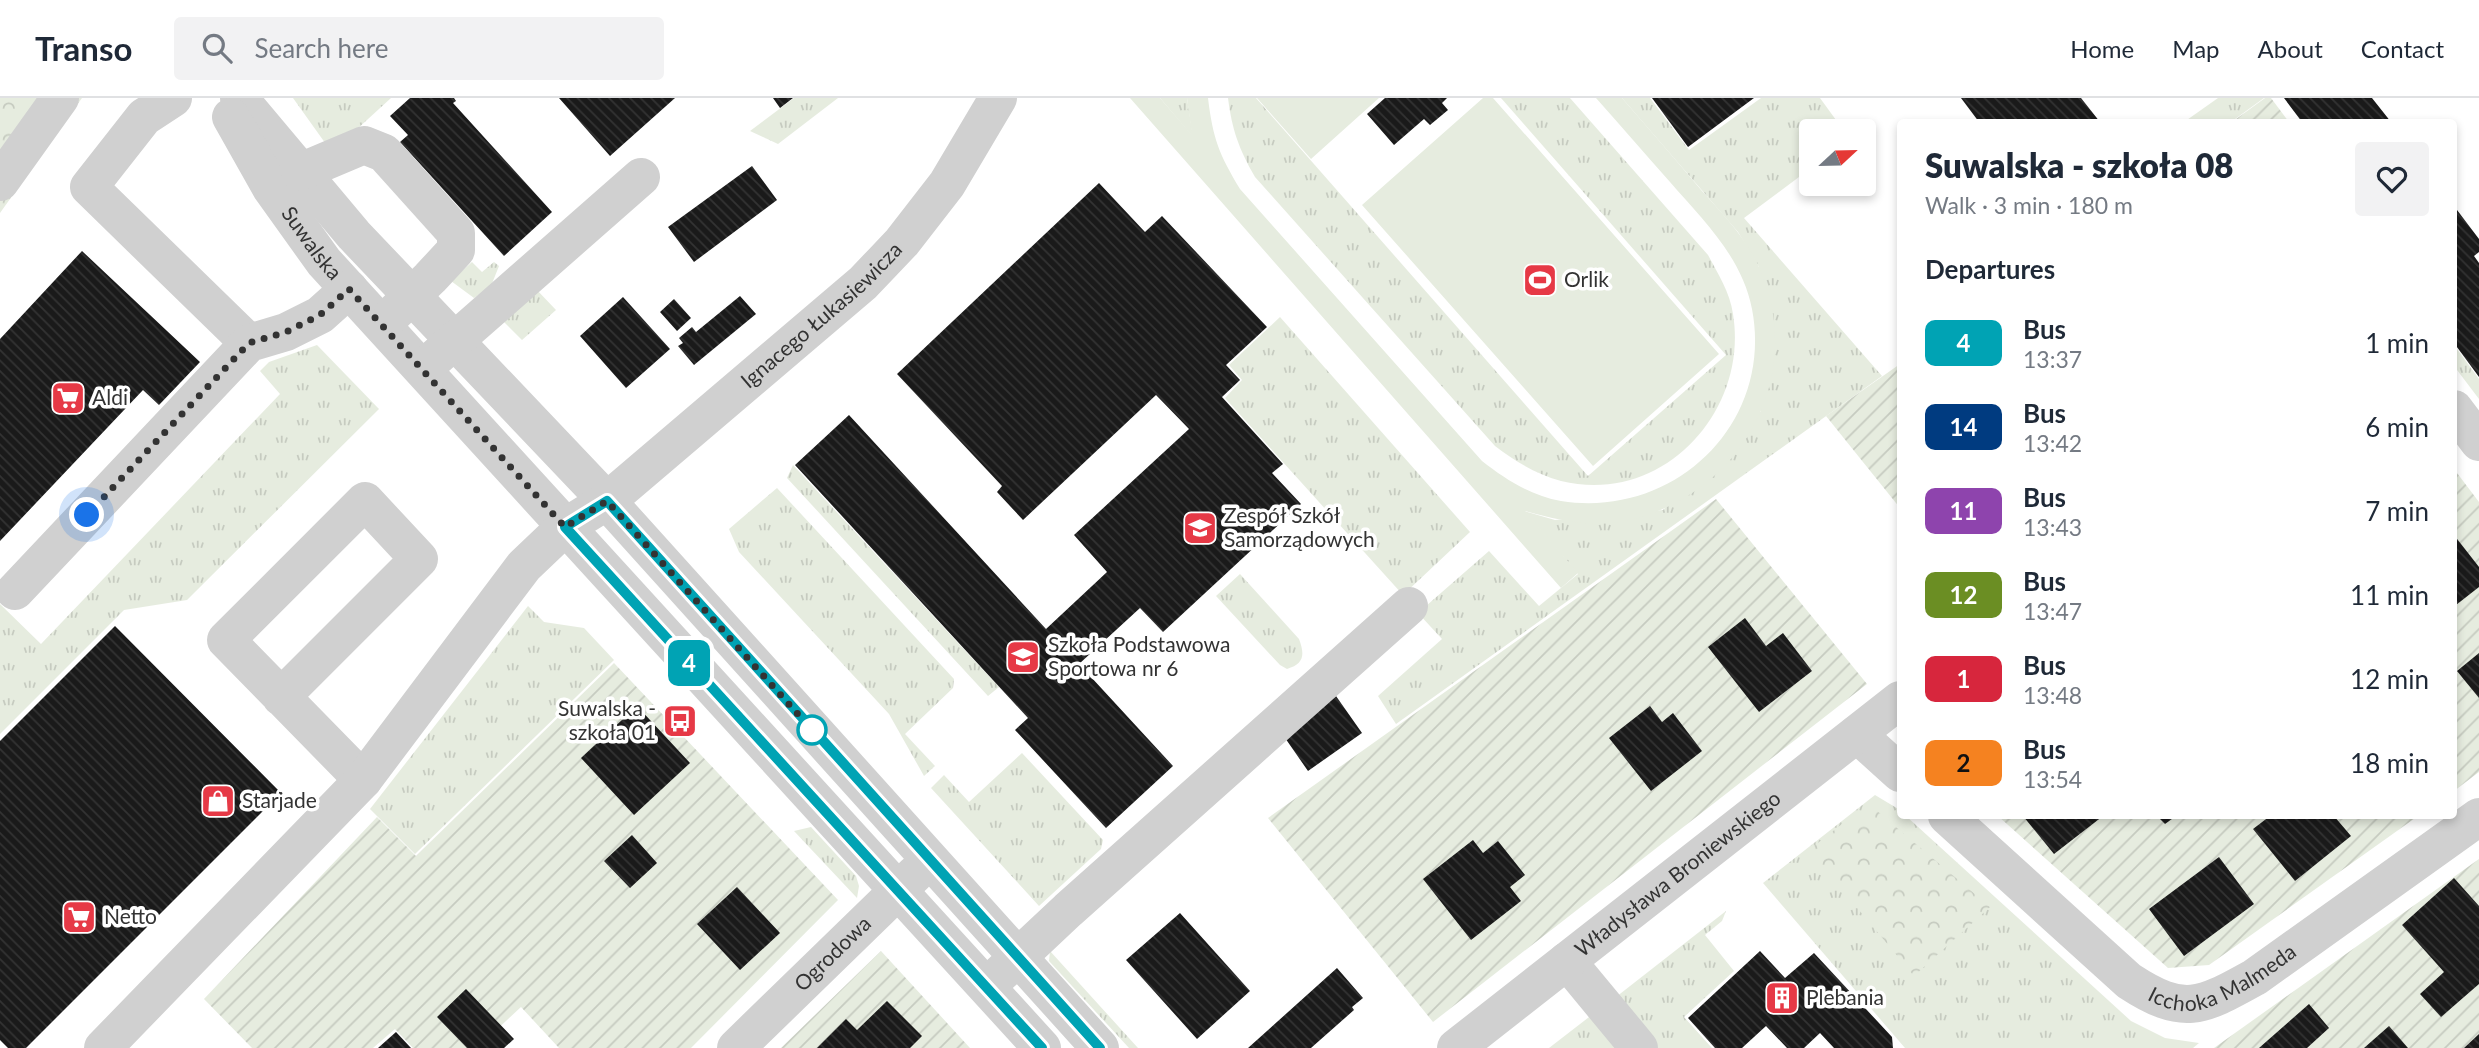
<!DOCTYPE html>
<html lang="en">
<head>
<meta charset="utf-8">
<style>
  body { margin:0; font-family:Lato,sans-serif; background:#f2f2f3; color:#1f2937; height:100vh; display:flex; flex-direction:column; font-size:26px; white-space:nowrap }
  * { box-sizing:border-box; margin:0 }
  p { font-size:23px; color:#747a83 }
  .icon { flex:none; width:38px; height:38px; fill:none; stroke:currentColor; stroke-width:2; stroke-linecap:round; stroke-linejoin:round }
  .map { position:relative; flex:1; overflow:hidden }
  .panel { position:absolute; left:1897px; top:21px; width:560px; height:700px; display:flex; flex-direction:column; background:#fff; border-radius:7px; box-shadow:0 4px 10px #0003 }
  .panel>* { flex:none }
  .badge { padding:0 14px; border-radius:10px; font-size:24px; line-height:46px }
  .needle { width:46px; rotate:68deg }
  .buttons { position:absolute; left:1799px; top:21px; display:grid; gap:14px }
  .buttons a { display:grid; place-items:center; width:77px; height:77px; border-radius:7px; background:#fff; box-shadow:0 4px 10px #0003; font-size:35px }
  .you { position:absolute; width:35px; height:35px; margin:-18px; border:5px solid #fff; border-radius:50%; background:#1a73e8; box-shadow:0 0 0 10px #1a73e833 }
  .map>.badge { position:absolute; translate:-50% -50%; box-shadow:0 0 0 4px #fff }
  h2 { padding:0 28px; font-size:26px; line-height:63px }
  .round { display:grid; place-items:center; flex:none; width:74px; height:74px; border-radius:7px; background:#f2f2f3 }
  .overview { display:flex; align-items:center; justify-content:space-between; height:119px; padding:0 28px }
  h1 { font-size:33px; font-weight:800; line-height:52px }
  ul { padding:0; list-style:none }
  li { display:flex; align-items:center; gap:21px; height:84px; padding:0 28px }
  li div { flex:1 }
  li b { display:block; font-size:26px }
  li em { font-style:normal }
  li .badge { min-width:77px; font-weight:700; text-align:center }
  header { display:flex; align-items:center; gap:42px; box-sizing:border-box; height:98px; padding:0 35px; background:#fff; border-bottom:2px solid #e0e1e3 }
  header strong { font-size:33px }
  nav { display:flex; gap:38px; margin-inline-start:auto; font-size:24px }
  .search { width:490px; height:63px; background:#f2f2f3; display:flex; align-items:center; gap:18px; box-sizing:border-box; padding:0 24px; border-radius:7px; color:#747a83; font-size:26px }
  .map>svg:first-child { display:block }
</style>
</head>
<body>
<header>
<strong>Transo</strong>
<div class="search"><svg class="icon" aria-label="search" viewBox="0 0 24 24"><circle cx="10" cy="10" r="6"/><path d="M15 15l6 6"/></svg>Search here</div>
<nav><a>Home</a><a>Map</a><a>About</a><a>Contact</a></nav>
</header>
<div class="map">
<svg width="2479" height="950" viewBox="0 0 2479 950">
  <defs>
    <pattern id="grass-tufts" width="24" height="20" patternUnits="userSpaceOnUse" patternTransform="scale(1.75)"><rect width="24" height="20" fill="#e6ecdf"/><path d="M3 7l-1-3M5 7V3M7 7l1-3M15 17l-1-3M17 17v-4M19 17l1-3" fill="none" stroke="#c6cbc0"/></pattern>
    <pattern id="park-crowns" width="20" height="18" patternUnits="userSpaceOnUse" patternTransform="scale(1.75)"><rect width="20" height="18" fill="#e6ecdf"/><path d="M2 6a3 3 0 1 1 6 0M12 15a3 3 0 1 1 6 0" fill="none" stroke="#c6cbc0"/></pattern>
    <pattern id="garden-furrows" width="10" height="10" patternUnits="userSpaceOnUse" patternTransform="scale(1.75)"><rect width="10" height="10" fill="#e6ecdf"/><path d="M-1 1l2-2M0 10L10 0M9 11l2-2" fill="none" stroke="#c6cbc0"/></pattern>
    <pattern id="building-back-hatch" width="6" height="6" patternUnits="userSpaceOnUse" patternTransform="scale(1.75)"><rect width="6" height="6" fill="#1a1a1a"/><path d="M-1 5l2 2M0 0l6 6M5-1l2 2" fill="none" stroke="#333"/></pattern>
  </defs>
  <rect width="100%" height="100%" fill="#fff"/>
  <path fill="url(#grass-tufts)" d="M293,0H391L344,43L328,49Z
    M794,0H838L778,46L750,33Z
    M1160,0H1187L1193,39Z
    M1228,0H1256L1588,378L1726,257L1501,0H1570L1708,157C1718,176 1730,194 1733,216C1749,314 1662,408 1561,383C1536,376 1516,364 1495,348L1255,79C1239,51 1232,32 1228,0Z
    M1622,0H1650L1689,52L1761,0H1820L1844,33H1811V70L1744,120L1882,278L1396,626L1378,598L1442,541L1418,515L1489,453L1539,508L1578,476L1524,413L1555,422L1663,412L1761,313L1759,169L1738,134Z
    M2218,0H2264L2231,24H2184Z
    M472,164L482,174L494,164L499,168L491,188L474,200L451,183Z
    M536,191L556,212L522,242L502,222Z
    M1280,219L1470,434L1403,497L1225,300L1242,282L1229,267Z
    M317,247L379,311L187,502L124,512L0,636V506L41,546L280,296L260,273L269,264Z
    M2454,247L2479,281V301L2454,268Z
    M793,367L999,589L988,598L787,380Z
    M777,390L954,581L953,590L905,636L935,668L924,678L889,616L739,454L729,431Z
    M1240,476L1299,541C1305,557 1304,566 1287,571L1280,567L1216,498Z
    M528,508L544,524L584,530L614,562L415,756L370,711Z
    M1022,655L1103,742L1101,751L1039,808L931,690L944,677L969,704Z
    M1875,697L1900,712V718H1906L2131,923L2165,940L2199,945L2193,950H1905L1763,785Z
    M811,729L856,778L859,788L857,800L794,733Z
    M1726,813L1722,823L1705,837L1734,873L1684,919L1712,950H1658L1616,899Z
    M1050,853L1138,950H1129L1049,863Z
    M1593,916L1623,950H1549Z"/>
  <path fill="url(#park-crowns)" d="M0,0H82L0,115Z
    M1876,712L1990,809L1914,878L1809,752L1847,722Z"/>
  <path fill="url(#garden-furrows)" d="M2265,0H2271L2289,24H2232Z
    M1900,266V410L1826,318Z
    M2454,371L2479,404V674L2454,693Z
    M1716,401L1867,586L1433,924L1268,720Z
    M614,565L838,802L691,950H559L521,909L477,950H413L395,931L373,950H252L204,901L377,719L416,758Z
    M1998,718H2418L2209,867L2168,870Z
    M2479,761V950H2214Z
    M881,853L970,950H781Z"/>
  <path fill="#e6ecdf" d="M1130,0H1160L1192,37L1187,0H1208C1213,41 1219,56 1240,91L1482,363C1505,381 1531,398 1561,403C1674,421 1774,326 1752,211C1742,159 1703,122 1670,84C1645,56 1621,28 1596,0H1622C1649,31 1676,62 1702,93C1723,116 1746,140 1759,169C1808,279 1740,399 1625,423C1591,430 1558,422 1525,413L1578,475L1561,490Z
    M1257,0H1379L1311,61Z
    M1483,0H1493L1719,256L1593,368L1362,107Z"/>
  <path fill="url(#building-back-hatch)" d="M410,0H454L456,3L453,5L552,114L504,158L400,44L408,37L390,18Z
    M559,0H675L610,58Z
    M773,0H793L780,10Z
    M1385,0H1447L1442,5L1448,12L1430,27L1424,21L1394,47L1367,16Z
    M1652,0H1754L1688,49Z
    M1961,0H2081L2100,24H1979Z
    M2284,0H2372L2391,24H2302Z
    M752,68L777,102L694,164L668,129Z
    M1099,85L1145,134L1162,118L1267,229L1226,267L1240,282L1222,299L1283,366L1272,375L1301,406L1163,534L1140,510L1079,566L1173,668L1106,730L1015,632L1028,620L795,367L849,317L1046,531L1107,474L1074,437L1189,331L1156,297L1023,422L997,394L1002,388L897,276Z
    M2454,108L2479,141V154L2474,158L2479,165V279L2454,245Z
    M82,153L200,264L159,307L143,292L0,443V241Z
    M740,198L756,216L694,267L678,248L683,245L679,240L692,229L696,234Z
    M623,199L670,251L626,290L580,238Z
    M674,201L691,220L677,233L660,214Z
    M2454,437L2479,469V489L2456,507L2454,503Z
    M1745,520L1766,548L1783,535L1812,573L1759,614L1708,549Z
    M115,528L281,695L26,950H8L0,942V643Z
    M2479,555V600L2457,573Z
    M1336,598L1362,635L1308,673L1283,637Z
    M637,608L690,665L634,717L581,660Z
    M1650,608L1662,624L1673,615L1702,653L1651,693L1609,640Z
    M2023,718H2103L2054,756Z
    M2157,718H2176L2165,726Z
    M2270,718H2334L2351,738L2295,783L2253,731Z
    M632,737L657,765L630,790L604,763Z
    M1473,742L1483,755L1498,743L1525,777L1510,789L1521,803L1471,842L1423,781Z
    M2219,759L2254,806L2184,858L2149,811Z
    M2454,780L2479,808V886L2441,919L2420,896L2444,874L2402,827Z
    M737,789L780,835L740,872L697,826Z
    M1180,815L1250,893L1197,941L1126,862Z
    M1760,853L1785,880L1814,855L1892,939L1893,950H1834L1820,935L1804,950H1787L1766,928L1742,950H1715L1688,920Z
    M1337,870L1363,900L1352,909L1354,912L1311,950H1248Z
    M466,891L514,941L504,950H467L437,919Z
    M887,903L922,938L910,950H817L846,921L857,932Z
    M2309,906L2329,930L2307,950H2259Z
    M2389,928L2408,950H2364Z
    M396,934L411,950H378Z
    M2479,936V950H2464Z"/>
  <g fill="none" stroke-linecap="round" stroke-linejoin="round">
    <g stroke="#d0d0d0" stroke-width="38">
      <path d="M173,0L144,19L89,89L249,245"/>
      <path d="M239,0L354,137L607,403L1100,950"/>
      <path id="s1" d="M231,19L271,90L324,164L1042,950"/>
      <path d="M300,74L364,47L384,55L456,135V152L430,180L393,216"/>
      <path d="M0,84L60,0"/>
      <path d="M435,260L641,79"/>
      <path d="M2454,311L2479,344"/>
      <path d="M15,493L249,245L286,234L320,217L349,191"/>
      <path d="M281,599L419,461L365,403L226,542L363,682"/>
      <path d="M1857,636L1900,675"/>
      <path id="s2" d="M1947,718L2129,883C2184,919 2201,909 2255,879L2479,719"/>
      <path d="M1567,863L1639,950"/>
      <path d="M1000,876L1068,812L1409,508"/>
      <path id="s3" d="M103,950L363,682L524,468L565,429L607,403L863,185L884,163L902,144L947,86L998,0"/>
      <path id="s4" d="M736,950L915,776"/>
      <path id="s5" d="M1456,950L1900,602"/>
    </g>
  </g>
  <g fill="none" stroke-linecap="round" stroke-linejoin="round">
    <g stroke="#fff" stroke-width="16">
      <path id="line" d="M1042,950L565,429L607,403L1100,950"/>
    </g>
    <use href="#line" stroke="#00a3b4" stroke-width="10"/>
    <path stroke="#333" stroke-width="7" stroke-dasharray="0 12.6" d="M87,417L249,245L286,234L320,217L349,191L565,429L607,403L812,632"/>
  </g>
  <defs>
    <g id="stadium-square" transform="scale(1.75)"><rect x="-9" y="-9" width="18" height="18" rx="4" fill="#e63946" stroke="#fff"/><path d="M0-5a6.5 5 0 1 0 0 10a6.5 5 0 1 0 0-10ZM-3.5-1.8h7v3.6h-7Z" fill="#fff"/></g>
    <g id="supermarket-square" transform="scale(1.75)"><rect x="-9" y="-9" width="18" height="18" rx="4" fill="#e63946" stroke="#fff"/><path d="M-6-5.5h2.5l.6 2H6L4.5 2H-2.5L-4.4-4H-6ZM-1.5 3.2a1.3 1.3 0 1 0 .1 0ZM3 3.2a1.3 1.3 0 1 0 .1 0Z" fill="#fff"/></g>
    <g id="school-square" transform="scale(1.75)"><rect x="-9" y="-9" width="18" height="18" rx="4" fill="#e63946" stroke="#fff"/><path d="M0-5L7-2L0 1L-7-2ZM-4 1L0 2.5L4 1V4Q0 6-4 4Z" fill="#fff"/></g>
    <g id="bus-square" transform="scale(1.75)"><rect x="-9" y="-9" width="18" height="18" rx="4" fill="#e63946" stroke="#fff"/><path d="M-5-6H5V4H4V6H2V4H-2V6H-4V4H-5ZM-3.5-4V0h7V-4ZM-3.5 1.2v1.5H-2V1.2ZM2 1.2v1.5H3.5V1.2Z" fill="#fff"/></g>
    <g id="shop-square" transform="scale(1.75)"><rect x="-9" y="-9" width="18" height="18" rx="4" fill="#e63946" stroke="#fff"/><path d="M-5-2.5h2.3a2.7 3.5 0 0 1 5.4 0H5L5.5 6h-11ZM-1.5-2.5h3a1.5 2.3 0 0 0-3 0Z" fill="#fff"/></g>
    <g id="building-square" transform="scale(1.75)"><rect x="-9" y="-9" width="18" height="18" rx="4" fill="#e63946" stroke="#fff"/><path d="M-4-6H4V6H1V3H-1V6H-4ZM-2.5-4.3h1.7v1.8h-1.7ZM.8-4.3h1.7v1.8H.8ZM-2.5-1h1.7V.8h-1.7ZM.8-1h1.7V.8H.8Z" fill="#fff"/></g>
  </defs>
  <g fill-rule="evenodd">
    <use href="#stadium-square" x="1540" y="182"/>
    <use href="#supermarket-square" x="68" y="300"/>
    <use href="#school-square" x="1200" y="430"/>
    <use href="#school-square" x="1023" y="559"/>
    <use href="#bus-square" x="680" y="623"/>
    <use href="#shop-square" x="218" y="703"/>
    <use href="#supermarket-square" x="79" y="819"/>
    <use href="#building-square" x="1782" y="900"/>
  </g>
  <circle fill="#fff" stroke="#00a3b4" stroke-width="3.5" cx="812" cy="632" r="14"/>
  <g text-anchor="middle" stroke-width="7" stroke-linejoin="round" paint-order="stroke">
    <g font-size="21" fill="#333" stroke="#fff">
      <text dy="7" stroke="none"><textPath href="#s1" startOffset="150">Suwalska</textPath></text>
      <text dy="7" stroke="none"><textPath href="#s3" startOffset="1031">Ignacego Łukasiewicza</textPath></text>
      <text dy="7" stroke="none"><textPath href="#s5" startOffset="282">Władysława Broniewskiego</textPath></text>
      <text dy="7" stroke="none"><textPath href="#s4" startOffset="135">Ogrodowa</textPath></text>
      <text dy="7" stroke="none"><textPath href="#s2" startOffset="350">Icchoka Malmeda</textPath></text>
    </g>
    <g font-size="21" fill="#333" stroke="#fff" text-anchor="start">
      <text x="1564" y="189">Orlik</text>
      <text x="92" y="307">Aldi</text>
      <text x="1224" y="425">Zespół Szkół<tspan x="1224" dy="24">Samorządowych</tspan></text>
      <text x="1048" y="554">Szkoła Podstawowa<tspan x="1048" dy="24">Sportowa nr 6</tspan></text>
      <text x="656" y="618" text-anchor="end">Suwalska -<tspan x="656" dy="24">szkoła 01</tspan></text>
      <text x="242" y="710">Starjade</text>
      <text x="104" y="826">Netto</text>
      <text x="1806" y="907">Plebania</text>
    </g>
  </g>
</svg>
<div class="buttons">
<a><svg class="needle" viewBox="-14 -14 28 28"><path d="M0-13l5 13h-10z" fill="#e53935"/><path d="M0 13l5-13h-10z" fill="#747a83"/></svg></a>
</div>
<div class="you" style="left:87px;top:417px"></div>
<b class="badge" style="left:689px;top:565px;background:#00a3b4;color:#fff">4</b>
<section class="panel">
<div class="overview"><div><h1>Suwalska - szkoła 08</h1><p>Walk · 3 min · 180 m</p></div><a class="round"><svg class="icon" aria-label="heart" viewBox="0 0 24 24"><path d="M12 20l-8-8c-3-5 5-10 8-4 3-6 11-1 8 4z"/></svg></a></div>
<h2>Departures</h2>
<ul>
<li><span class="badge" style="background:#00a3b4;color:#fff">4</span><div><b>Bus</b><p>13:37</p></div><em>1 min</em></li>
<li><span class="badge" style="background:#003b80;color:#fff">14</span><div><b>Bus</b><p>13:42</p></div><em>6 min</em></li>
<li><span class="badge" style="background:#8e44ad;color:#fff">11</span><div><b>Bus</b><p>13:43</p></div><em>7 min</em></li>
<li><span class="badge" style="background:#6b8e23;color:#fff">12</span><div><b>Bus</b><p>13:47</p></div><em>11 min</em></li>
<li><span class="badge" style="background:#d7263d;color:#fff">1</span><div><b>Bus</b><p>13:48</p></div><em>12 min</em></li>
<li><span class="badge" style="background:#f58220;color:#111">2</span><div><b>Bus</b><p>13:54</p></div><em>18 min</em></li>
</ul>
</section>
</div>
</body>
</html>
